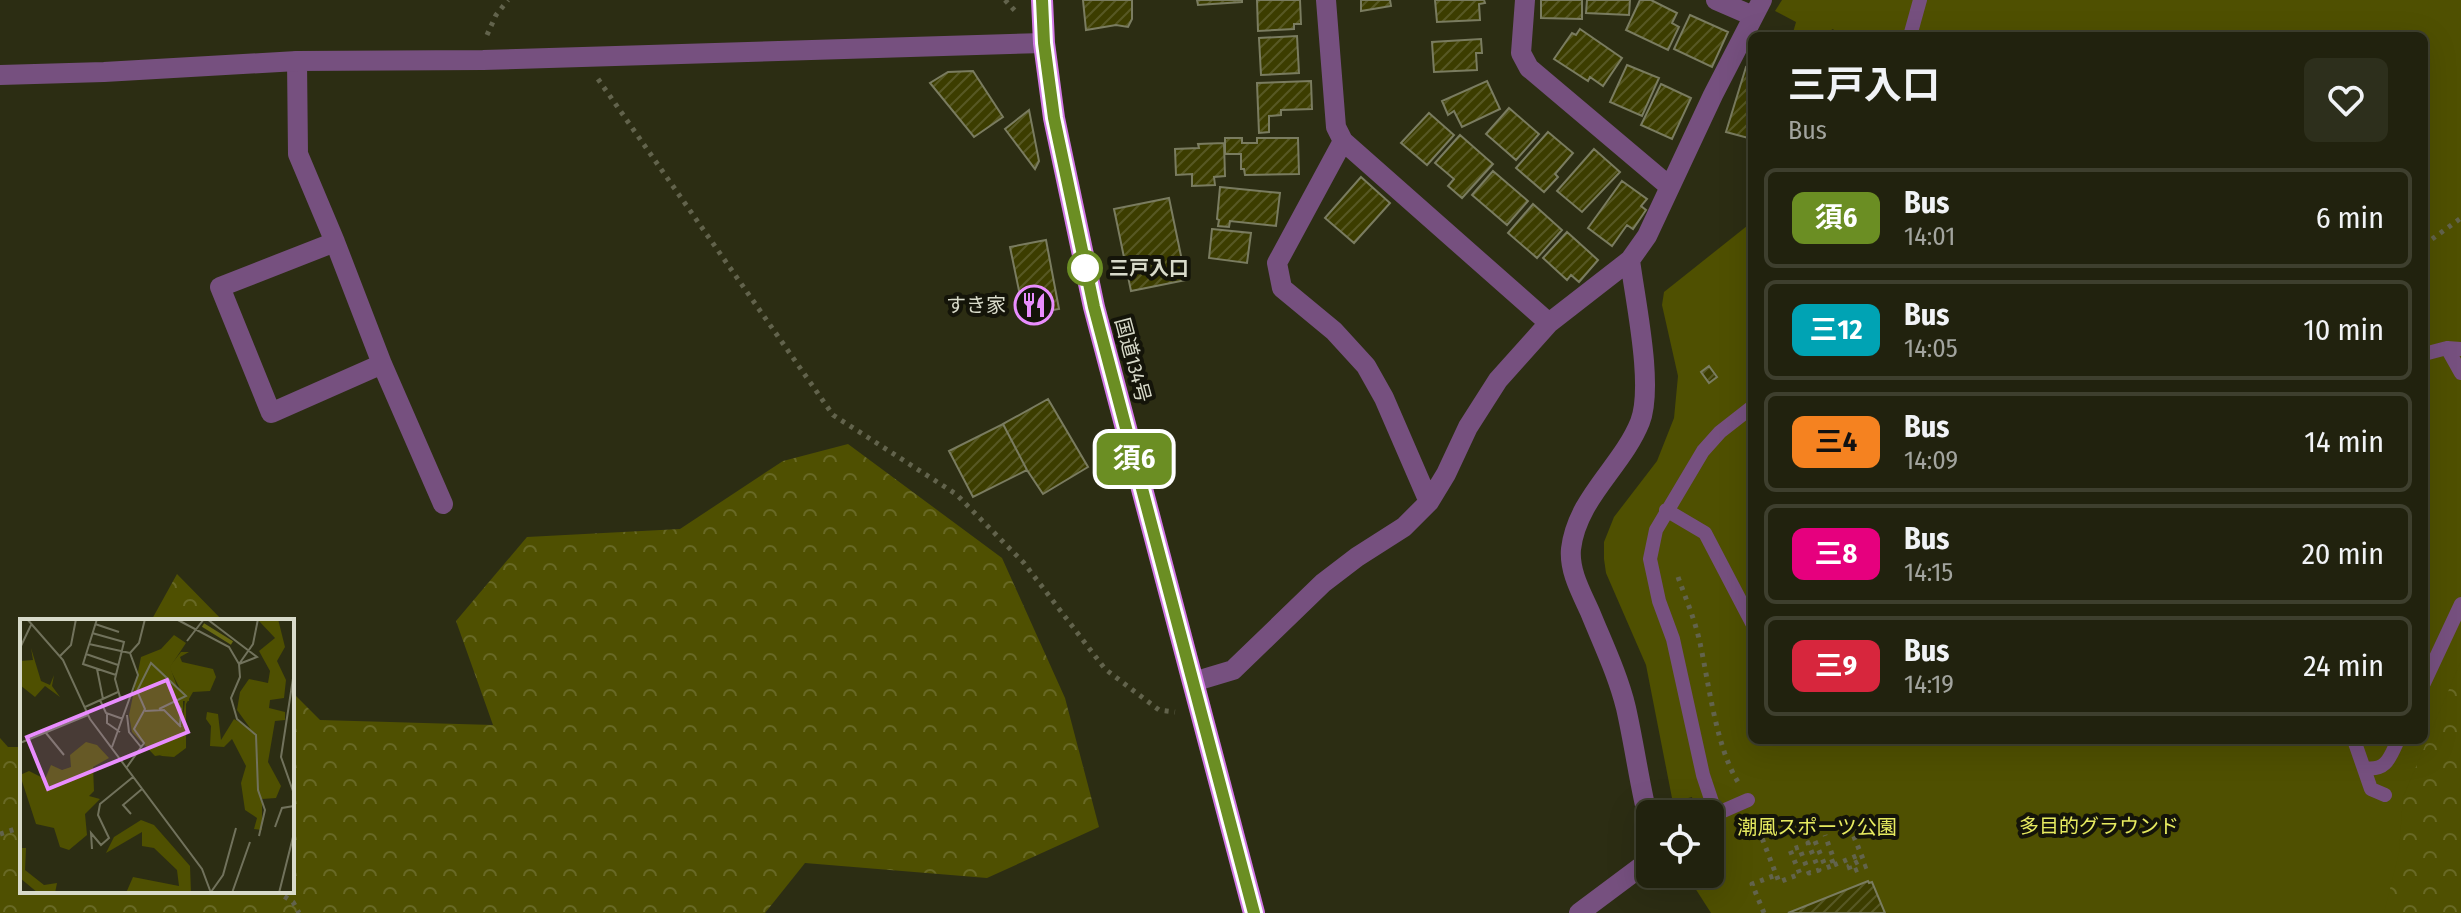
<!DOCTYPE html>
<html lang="en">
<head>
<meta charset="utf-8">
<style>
  body { margin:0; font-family:"Fira Sans Condensed","Noto Sans JP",sans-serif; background:#2d2f1c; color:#f1f3f6; height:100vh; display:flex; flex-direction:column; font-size:30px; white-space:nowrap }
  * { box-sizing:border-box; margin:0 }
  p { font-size:26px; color:#a2a49e }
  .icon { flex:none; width:44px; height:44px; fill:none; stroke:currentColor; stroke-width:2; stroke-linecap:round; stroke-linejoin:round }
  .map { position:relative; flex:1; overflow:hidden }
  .details { position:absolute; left:1748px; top:32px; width:680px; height:712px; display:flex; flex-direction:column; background:#21220e; border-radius:12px; box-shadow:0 8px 32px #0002,0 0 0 2px #3e3f2e }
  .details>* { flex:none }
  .badge { padding:0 16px; border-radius:12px; font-size:28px; line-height:52px }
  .fabs { position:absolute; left:1636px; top:800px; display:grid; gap:16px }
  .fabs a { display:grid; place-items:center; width:88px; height:88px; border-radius:12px; background:#21220e; box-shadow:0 8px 32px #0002,0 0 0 2px #3e3f2e; font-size:40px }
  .map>.badge { position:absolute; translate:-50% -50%; box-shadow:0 0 0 4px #fff }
  .round { display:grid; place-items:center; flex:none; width:84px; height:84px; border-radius:12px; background:#2d2f1c }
  .overview { display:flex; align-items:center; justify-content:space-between; height:136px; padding:0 40px }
  h1 { font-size:38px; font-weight:700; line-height:60px }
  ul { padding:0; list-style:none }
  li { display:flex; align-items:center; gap:24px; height:100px; margin:0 16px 12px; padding:0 24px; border:4px solid #3e3f2e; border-radius:12px }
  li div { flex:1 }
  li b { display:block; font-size:30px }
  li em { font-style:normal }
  li .badge { min-width:88px; font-weight:700; text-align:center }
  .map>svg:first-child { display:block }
</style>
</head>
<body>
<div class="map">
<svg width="2461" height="913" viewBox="0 0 2461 913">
  <defs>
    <pattern id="forest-crowns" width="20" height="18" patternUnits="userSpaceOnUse" patternTransform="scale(2)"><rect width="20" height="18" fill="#4f5001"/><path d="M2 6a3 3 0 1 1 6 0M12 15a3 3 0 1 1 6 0" fill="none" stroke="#686925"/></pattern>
    <pattern id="building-hatch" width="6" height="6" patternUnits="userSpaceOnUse" patternTransform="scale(2)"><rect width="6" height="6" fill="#3c3d00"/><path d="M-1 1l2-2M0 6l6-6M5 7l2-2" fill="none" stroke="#575824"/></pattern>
  </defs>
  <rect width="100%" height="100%" fill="#2c2d13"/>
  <path fill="url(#forest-crowns)" d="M848,444L1002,558L1065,698L1099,827L987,878L805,863L765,913H0V738L8,747H22V891H292V692L320,720L493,725L456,621L527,537L680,529L783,461Z
    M177,574L223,621H151Z
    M2461,651V913H2362L2371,854L2424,740Z"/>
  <path fill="#4f5001" d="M1782,0H2461V661L2403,797L2399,853L2384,913H1711L1686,874H1710V814H1689L1693,804L1692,797L1677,801L1672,798L1646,665L1606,573L1604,559V542L1614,517L1657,461L1674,418L1678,376L1662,305L1664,292L1752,222V740H2424V36H1839L1833,29L1821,36H1792L1796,22L1775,11Z"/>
  <path fill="url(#building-hatch)" stroke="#7a7c60" stroke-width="2" d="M1083,0H1132V19L1128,27L1116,25L1086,30Z
    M1197,0H1242V2L1198,5Z
    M1257,0H1300L1301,24H1294V29L1258,31Z
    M1361,0H1390L1391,6L1361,11Z
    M1435,0H1484L1485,3L1479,4L1480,20L1437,22Z
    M1541,0H1582V19L1541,18Z
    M1587,0H1630L1629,15L1586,13Z
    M1640,0H1651L1677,13L1672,23L1679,27L1668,50L1626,30Z
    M1690,15L1728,32L1712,67L1674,49Z
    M1580,29L1622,58L1603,86L1590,77L1588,81L1554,59L1572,33L1576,35Z
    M1297,36L1299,73L1261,75L1259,38Z
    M1481,39L1482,53H1476L1477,70L1434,72L1432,42Z
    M1627,65L1659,78L1642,116L1610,102Z
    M1746,67L1752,69V139L1726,132Z
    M973,71L1003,117L974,137L930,83L948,72Z
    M1311,81L1312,109L1281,110V115L1269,116V132L1259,133L1257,83Z
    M1487,81L1500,109L1462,127L1454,111L1448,115L1442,101Z
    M1661,84L1691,98L1672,139L1641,125Z
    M1509,108L1539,134L1516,160L1486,134Z
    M1029,110L1039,161L1035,169L1005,129Z
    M1429,113L1454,135L1427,165L1401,143Z
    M1548,132L1573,153L1555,174L1558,177L1544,192L1516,168Z
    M1460,135L1493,164L1462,198L1448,186L1454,179L1435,163Z
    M1225,138H1242V143H1257V138H1298L1299,174L1245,175L1244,169H1241V154H1225Z
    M1224,143L1225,176L1214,177L1215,185L1192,186V174L1176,175L1175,149L1199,148L1198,144Z
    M1594,149L1620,172L1582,212L1557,191Z
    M1493,171L1528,201L1507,225L1472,195Z
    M1361,177L1390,203L1354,243L1325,218Z
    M1622,181L1647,199L1641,206L1646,210L1633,229L1627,225L1612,246L1588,228Z
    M1220,187L1280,193L1276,226L1230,221L1229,227L1218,226L1219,220L1217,219Z
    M1169,198L1186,280L1131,291L1114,209Z
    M1533,204L1562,230L1537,258L1508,233Z
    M1212,229L1251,233L1247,263L1209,258Z
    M1567,232L1598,260L1579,282L1571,275L1567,280L1543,258Z
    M1046,240L1059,309L1024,315L1010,247Z
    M1709,366L1717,377L1709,383L1701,372Z
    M1048,399L1088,467L1043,494L1027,470L1003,424Z
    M1003,424L1027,470L973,497L949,451Z
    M1868,881L1869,883L1872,882L1885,913H1788Z"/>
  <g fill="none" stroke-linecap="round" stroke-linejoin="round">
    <path stroke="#62634c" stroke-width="5" stroke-dasharray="4 6" stroke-linecap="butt" d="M1005,0L1018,14
      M487,35L496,15L508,0
      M598,79L833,415L956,494L1024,563L1105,669L1159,710L1175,712
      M2424,245L2461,218
      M1678,577C1686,599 1695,620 1700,643C1709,684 1716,747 1738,782
      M1755,820L1779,882L1800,874L1790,850L1799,847L1809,873L1819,870L1808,843L1815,841
      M1850,827L1863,859L1849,866L1851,872L1869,865
      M0,834L22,827
      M1815,841L1826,868L1834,865L1831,858L1833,857L1825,835
      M1834,865L1861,854
      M276,891L293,902L299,913
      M1764,913L1752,884L1776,875"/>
    <path stroke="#76507f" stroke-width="14" d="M1910,36L1920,0
      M2447,348L2461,373
      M2424,354L2447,348L2461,349
      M1666,510L1705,533L1752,623
      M2424,683L2461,604
      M2354,740L2371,789L2385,795
      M2365,768C2387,771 2390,757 2398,740
      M1716,814L1748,800
      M1710,818L1716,814L1703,775L1673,639L1659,601L1650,559L1656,530L1703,451L1720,432L1752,407"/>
    <path stroke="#76507f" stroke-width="20" d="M1326,0L1336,127L1343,141L1549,323
      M1525,0L1521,53L1529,68L1670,187
      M1716,0L1753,16
      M297,61L298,154L335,242L382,364L443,504
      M1343,141L1277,263L1282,288L1334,331L1366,366L1384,398L1429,502
      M335,242L220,287L271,413L382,364
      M1630,260C1635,300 1654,386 1640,422C1622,467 1577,498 1571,549C1569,571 1581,592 1590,612C1603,644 1618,675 1626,708C1635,748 1640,788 1650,827
      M1193,682L1233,670L1323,583L1357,557L1404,527L1429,502L1446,474L1468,427L1498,380L1549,323L1630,260L1647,236L1713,95L1762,0
      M1579,913L1650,860"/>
    <path stroke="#76507f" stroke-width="20" d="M0,75L104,72L297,61L483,60L1044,43"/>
    <path stroke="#d078e4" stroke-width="22" d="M1042,0L1044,43L1054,118L1094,307L1254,913"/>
  </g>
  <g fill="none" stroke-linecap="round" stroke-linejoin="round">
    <g stroke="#fff" stroke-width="18">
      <path id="line" d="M1042,0L1044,43L1054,118L1094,307L1254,913"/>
    </g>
    <use href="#line" stroke="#6b8e23" stroke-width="12"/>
  </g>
  <defs>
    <g id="restaurant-ring" transform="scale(2)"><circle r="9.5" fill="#141409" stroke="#e98dfe" stroke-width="1.5"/><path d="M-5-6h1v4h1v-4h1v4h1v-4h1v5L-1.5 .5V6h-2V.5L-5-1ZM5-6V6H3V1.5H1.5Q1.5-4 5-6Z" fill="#e98dfe"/></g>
  </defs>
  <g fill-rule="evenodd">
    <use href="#restaurant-ring" x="1034" y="305"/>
  </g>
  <circle fill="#fff" stroke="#6b8e23" stroke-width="4" cx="1085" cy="268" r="16"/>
  <g text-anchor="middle" stroke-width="8" stroke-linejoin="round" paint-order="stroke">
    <g font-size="20" font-weight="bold" fill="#d8daca" stroke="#141409" text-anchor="start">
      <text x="1109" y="275">三戸入口</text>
    </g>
    <g font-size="20" fill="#d8daca" stroke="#141409" text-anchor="end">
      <text x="1006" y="312">すき家</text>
    </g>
    <g font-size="20" fill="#d8daca" stroke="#141409">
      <text transform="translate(1133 360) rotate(75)" y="7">国道134号</text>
    </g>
    <g font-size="20" fill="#e7eb60" stroke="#141409">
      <text x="2099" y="833">多目的グラウンド</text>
      <text x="1817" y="834">潮風スポーツ公園</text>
    </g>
  </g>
  <g transform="translate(20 619)">
    <rect width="274" height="274" fill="#2c2d13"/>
    <path d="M258,0L265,28L257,42L266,61L264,79L250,81L249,89L265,93V101L255,102L248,143L261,167L256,179L242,180V211L234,210L237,199L225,191L221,164L226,147L212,120L204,128L190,127L191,107L186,100L187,93L198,95L201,121L214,100L230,109L217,91L220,73L229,60L248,64L250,52L239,32L255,19L239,2ZM11,29L21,62L30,66L34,56L32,67L40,78L25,67L15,78L0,66V42L13,41ZM161,33H169L160,38L162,43L193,50L196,58L190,72L173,73L166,85V129L154,138L142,137L137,135L140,130L162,112L165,80L149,48ZM66,123L77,126L89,139L73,148L74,172L69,177L80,180L65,195L67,216L49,231L40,228L34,209L16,205L0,156L9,152L25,160L31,146L42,151L51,148L50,136ZM121,201L134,206L170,247L171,274H106L113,258L159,267L157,251L134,229L122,227V213L86,234L94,218ZM0,229H6L5,251L24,266L37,264L35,274H18L0,259Z" fill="#4f5001"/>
    <path d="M154,16L166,24L150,48L158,70L169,72V82H163L164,125L155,134L135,137L112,113L109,96L121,38L141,30Z" fill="#4f5001"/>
    <path fill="none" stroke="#686912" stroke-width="4" d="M183,6L212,24"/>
    <path fill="none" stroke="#71725c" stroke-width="2" d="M7,0L43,41L70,100L182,250L191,274M77,0L63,45L96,56M156,0L209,28L219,45L220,58L211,79L217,100L236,116L238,171L245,191L239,217M187,0L237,38L219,45M75,5L99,13M72,14L104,23L95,60L100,78H107M167,22L184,0M69,25L110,34M0,29L11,6M66,35L98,46M40,37L51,26L56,0M219,45L233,25L238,0M77,50L83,80M274,53L261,138L274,175M80,81L86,94L103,100M155,81L161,90L160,107M65,88L98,73M125,92L144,91L161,108M87,95V104L100,113M107,96L109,113L121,128M26,114L44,136M0,124L68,96M92,128L118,56L110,34L119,24L125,0M107,148L124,124L114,110L125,90L117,72L131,44L166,77L139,90M111,195L103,186L122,170M255,208L262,189L274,187M72,230L71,214L81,226L89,219L78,196L80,185L113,158M191,273L203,256L216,209M212,274L230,223M259,274L274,214"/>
    <path fill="#e98dfe" fill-opacity="0.15" stroke="#e98dfe" stroke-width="4" d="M147,61L168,113L28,170L7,118Z"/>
    <rect width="274" height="274" fill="none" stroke="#d8daca" stroke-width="4"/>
  </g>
</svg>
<div class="fabs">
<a><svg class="icon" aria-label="locate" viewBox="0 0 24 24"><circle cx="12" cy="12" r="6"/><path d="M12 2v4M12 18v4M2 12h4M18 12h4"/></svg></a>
</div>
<b class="badge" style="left:1134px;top:459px;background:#6b8e23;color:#fff">須6</b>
<section class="details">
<div class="overview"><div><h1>三戸入口</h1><p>Bus</p></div><a class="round"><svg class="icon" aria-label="heart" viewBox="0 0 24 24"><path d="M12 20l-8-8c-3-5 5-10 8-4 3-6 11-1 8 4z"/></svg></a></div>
<ul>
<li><span class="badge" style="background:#6b8e23;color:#fff">須6</span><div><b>Bus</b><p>14:01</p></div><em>6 min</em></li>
<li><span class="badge" style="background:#00a3b4;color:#fff">三12</span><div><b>Bus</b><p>14:05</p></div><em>10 min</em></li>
<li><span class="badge" style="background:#f58220;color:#111">三4</span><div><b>Bus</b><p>14:09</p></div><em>14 min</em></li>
<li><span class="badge" style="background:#e6007e;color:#fff">三8</span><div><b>Bus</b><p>14:15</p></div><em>20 min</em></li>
<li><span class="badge" style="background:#d7263d;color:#fff">三9</span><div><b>Bus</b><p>14:19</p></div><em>24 min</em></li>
</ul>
</section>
</div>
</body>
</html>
